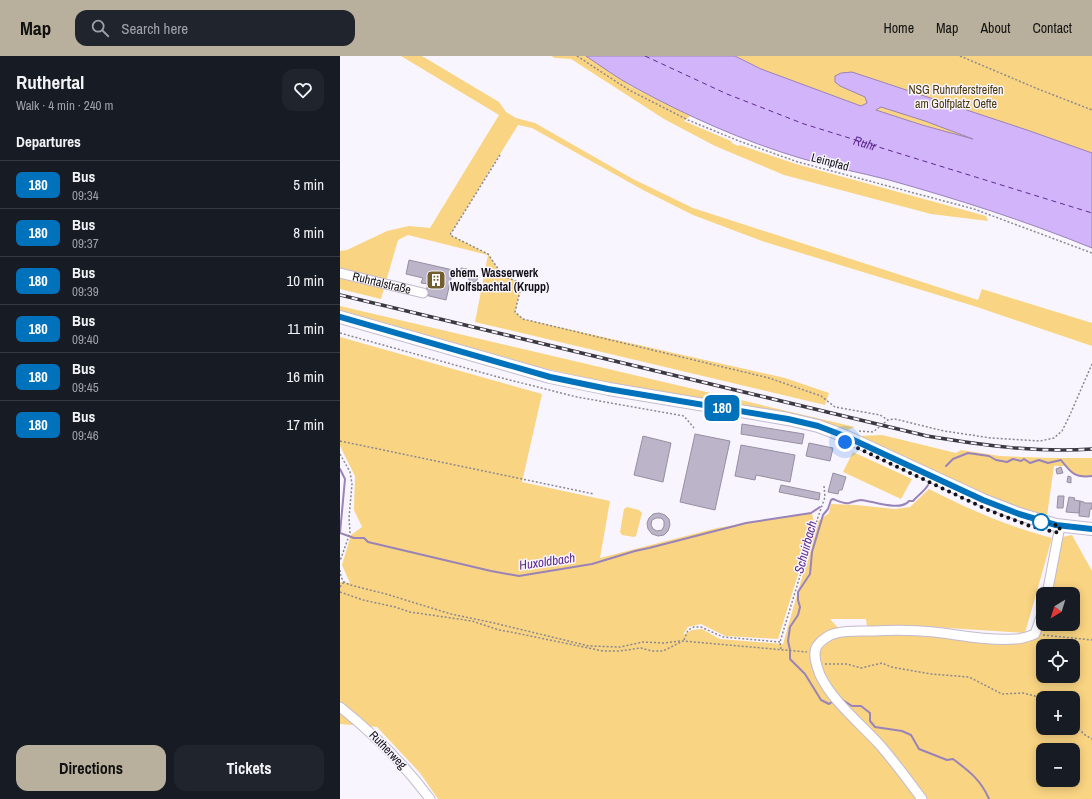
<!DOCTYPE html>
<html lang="en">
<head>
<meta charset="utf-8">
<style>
  body { margin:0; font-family:"Archivo Narrow",sans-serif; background:#20242c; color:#f1f3f6; height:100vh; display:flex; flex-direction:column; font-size:15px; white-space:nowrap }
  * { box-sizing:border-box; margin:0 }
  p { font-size:13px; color:#9ea1a6 }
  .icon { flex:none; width:22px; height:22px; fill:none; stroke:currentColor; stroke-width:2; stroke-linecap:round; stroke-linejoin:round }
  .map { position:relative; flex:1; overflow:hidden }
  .sheet { display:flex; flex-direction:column; background:#171b24; width:340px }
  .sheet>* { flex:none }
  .badge { padding:0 8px; border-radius:6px; font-size:14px; line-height:26px }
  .needle { width:26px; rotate:218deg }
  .controls { position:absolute; left:696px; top:531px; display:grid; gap:8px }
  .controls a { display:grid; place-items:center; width:44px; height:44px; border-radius:8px; background:#171b24; box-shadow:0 2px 10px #0003; font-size:20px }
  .you { position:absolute; width:20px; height:20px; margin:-10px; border:3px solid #fff; border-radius:50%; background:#1a73e8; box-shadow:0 0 0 6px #1a73e833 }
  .map>.badge { position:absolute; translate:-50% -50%; box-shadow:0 0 0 2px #fff }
  h2 { padding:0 16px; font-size:15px; line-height:36px }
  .round { display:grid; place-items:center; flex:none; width:42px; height:42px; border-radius:12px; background:#20242c }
  .headline { display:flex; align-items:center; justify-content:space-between; height:68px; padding:0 16px }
  h1 { font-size:19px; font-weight:800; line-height:30px }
  .cta { display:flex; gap:8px; margin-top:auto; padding:8px 16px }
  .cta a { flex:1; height:46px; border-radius:12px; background:#b8b09c; color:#111; font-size:16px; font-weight:800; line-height:46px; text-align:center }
  .cta a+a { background:#20242c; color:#f1f3f6 }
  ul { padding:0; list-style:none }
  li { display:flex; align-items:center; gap:12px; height:48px; padding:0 16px; border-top:1px solid #363941 }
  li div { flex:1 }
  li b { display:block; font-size:15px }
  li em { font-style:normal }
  li .badge { min-width:44px; font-weight:700; text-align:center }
  header { display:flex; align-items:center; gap:24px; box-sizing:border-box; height:56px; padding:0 20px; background:#b8b09c; color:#111 }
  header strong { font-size:19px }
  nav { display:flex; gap:22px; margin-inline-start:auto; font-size:14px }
  .search { width:280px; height:36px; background:#20242c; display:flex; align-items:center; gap:10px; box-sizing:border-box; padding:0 14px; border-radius:12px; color:#9ea1a6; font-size:15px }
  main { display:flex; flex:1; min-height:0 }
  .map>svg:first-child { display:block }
</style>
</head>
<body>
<header>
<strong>Map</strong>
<div class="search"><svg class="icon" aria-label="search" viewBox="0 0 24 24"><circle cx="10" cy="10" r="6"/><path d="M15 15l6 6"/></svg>Search here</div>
<nav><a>Home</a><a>Map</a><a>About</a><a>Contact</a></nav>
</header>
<main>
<section class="sheet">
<div class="headline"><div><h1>Ruthertal</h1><p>Walk · 4 min · 240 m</p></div><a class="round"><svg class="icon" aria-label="heart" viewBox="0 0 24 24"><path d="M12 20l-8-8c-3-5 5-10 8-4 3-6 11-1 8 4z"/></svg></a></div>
<h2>Departures</h2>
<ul>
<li><span class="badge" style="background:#0072bc;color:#fff">180</span><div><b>Bus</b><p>09:34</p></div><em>5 min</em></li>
<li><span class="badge" style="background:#0072bc;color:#fff">180</span><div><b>Bus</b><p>09:37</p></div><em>8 min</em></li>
<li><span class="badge" style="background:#0072bc;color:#fff">180</span><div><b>Bus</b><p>09:39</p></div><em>10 min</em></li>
<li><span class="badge" style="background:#0072bc;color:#fff">180</span><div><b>Bus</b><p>09:40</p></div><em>11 min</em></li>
<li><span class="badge" style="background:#0072bc;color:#fff">180</span><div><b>Bus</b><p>09:45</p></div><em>16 min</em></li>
<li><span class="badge" style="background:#0072bc;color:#fff">180</span><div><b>Bus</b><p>09:46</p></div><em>17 min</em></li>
</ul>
<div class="cta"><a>Directions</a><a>Tickets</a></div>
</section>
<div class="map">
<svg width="752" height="743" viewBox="0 0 752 743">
  <rect width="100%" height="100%" fill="#f8f5fe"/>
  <path fill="#f9d482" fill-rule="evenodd" d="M61,0H82L159,46L166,56L176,62L195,67L293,123L353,152L638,244L642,233L752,267V290L637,251L425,186L353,159L303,134L192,72L178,69L110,179L148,198L163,220L182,227L175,256L183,263L445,322L489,337L485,349L135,266L148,199L68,179L58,184L41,243L0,233V195L7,194L47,175L69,170L90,172L159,59Z
    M211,0H246L292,31L350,60L344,65L391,85L392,87L398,90L400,89L456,108L646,160L648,165L591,158L444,119L375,90L324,63L231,3L215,2Z
    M392,0H752V114L630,88L520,53L421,13Z
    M0,250L515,371L505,375L265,326L203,312L0,254Z
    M0,281L202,338L182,426L270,445L260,502L377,472L472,457L474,467L438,583L385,580L361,568L348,571L343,579L352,574L362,573L380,583L443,588L478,465L489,457L491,448L516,449L555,453L570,451L589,433C628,453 669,471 712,482L685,577L576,570L527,571L526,563H490L503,577L578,578L676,587L698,582L703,561V568H733V538H708L722,481L732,479L752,515V743H98L80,717L37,671L0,668V526L10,527L2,509L11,479L22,471L14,454L15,420L0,390ZM703,590H733V620H703ZM703,642H733V672H703ZM703,694H733V724H703Z
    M542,379L616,397L621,394L660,400L710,402H752V420L743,421L731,417L725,410H714L707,460L664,447L518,380Z
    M513,396L572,423L561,443L503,416Z
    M287,451L299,454L302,457L296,480L294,481L282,479L280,476L284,453Z"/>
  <path fill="#d2b4fb" stroke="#9983b7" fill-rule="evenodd" d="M246,0H395L421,13L521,50L527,47L525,41L500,30L495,26V20L501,17L512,16L687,74L752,97V192C686,165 617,143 549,124C519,116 489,111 460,102C403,85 347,60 294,31C277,22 261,10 246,0ZM541,51L585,65L633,83L582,69L536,54Z"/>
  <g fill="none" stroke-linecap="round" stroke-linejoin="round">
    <path stroke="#9983b7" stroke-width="2" d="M606,410L613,403L628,397L649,400L656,404L667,406L673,403L681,405L684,403L690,407L699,404L708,407L721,404C731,417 735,422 752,420
      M0,413L5,423L0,477L14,482H24L28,486L151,515L179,520L252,508L295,495L309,492L406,467L471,457L480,451
      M501,643L512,650H521L530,657V665L535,671L562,675L571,679L579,693L607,704L613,703C629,715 641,724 649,743
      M493,645L489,648L481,644L465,618L450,603V594L448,585L450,571L458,559L460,551L458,544V536L470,518L472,496L483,459L488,453L491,444L493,443C498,445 504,448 509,447C513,446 517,444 521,444C533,445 560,456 569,445H573C578,439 584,436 588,429"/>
    <path stroke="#5e2b90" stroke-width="1" stroke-dasharray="5 4" stroke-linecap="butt" id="s1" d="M305,0L387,38L464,68L752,157"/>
  </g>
  <path fill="#bcb4c8" stroke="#968ea2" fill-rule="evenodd" d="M69,204L113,214L106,244L85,239L88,228L81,227L83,222L66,218Z
    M121,212L127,213L125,222L119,221Z
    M128.5 222a4.5 4.5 0 1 1 9 0a4.5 4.5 0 1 1-9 0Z
    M402,368L464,378L462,388L401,378Z
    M355,378L390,385L375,454L340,446Z
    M303,380L331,387L323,426L294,419Z
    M469,387L493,392L490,405L466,400Z
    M401,389L455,399L450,426L416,419L415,424L395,420Z
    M721,411L723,417L717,418L716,413Z
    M493,417L506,421L502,434H499L498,438L488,436Z
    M728,420L731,421V427L727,426Z
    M441,429L480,437L479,444L439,436Z
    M718,440H724L723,452H717Z
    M729,441L735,442L734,444L740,445L739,457L726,456Z
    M740,445L744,446V447H752V453H750L749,461L739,460Z
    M319,457L325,459L329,463L330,469L328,475L324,479L318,480L312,478L308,473L307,467L309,462L313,458ZM316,462H321L324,465V470L322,474L317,475L313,473L311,469L312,464Z"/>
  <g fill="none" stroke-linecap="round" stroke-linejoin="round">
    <g stroke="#c2bace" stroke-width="11">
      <g id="minor">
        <path id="s2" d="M0,217L83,237"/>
        <path d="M707,538L720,470"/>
        <path d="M0,651C34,678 64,708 90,743"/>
        <path d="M582,743C568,724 554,705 539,688C519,666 493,646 480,619C477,611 472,598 477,590C481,584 490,578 497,577C508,574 521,575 533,575C553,574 574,574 594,576C620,579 648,585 675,583C682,583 689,580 695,578L703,555"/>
      </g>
    </g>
    <g stroke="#c2bace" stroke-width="14">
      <path id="secondary" d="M0,261L210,321L269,333L448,363L478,370L507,381L643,444L679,458L716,469L752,473"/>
    </g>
    <path stroke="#8b8890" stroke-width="1.5" stroke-dasharray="2 2" stroke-linecap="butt" d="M237,0L289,34L348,64L399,85L458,106L634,153L752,197
      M620,0L698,33L752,54
      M160,99L110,179L148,198L163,220L182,227L175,256L183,263L429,322L481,340L495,351L540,359L548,364
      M0,277L158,321L237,341L344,360L354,372
      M519,375L533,376L548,364L555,363L604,375L651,382L700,385L714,382L722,375L729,361L752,308
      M0,385L254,438
      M0,398L10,416L12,428L9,462L10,477L0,505
      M0,514L1,521L4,526L10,529L46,538L111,558L154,567L249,590L280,591L303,586L324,587L340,585
      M0,531L4,526
      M0,536L23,544L55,551L70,556L132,565L159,574L171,576L263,595H279L301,592L312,595H323L343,585L467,596
      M703,579L752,584
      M344,584L348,574L354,571H361L383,581L440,586
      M441,593L440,586L476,467L485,441L484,430
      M485,608H507L521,612L542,607L551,611L591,618L629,621L662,638L683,637L703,642
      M733,667L745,679L752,683"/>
    <use href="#minor" stroke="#fff" stroke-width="9"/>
    <use href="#secondary" stroke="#fff" stroke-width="12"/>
    <g stroke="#3c3941" stroke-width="3.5">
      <path id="rail" d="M0,239L587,380C641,389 697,397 752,393"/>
    </g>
    <use href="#rail" stroke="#f8f5fe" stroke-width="2" stroke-dasharray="6" stroke-linecap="butt"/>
  </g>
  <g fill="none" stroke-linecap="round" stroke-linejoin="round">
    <g stroke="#fff" stroke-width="9">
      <path id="line" d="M0,261L210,321L268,333L448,363L478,370L507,381L643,444L679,458L716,469L752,473"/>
    </g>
    <use href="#line" stroke="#0072bc" stroke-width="6"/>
    <path stroke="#141119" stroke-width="4" stroke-dasharray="0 7.2" d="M505,386L648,454L690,470L719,477L720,470L701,466"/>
  </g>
  <defs>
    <g id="building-square" transform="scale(1)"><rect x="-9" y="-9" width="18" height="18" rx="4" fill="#725d2d" stroke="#f8f5fe"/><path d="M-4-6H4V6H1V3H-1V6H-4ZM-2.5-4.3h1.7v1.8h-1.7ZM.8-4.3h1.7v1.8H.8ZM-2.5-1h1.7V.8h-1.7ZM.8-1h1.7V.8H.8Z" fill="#fff"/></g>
  </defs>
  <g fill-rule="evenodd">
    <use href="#building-square" x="96" y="224"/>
  </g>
  <circle fill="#fff" stroke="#0072bc" stroke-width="2" cx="701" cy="466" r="8"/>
  <g text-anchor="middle" stroke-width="3" stroke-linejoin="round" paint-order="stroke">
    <g font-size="12" fill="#49380c" stroke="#f8f5fe">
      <text x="616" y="38">NSG Ruhruferstreifen<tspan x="616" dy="14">am Golfplatz Oefte</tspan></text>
    </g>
    <g font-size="12" fill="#141119" stroke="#f8f5fe">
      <text transform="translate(490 106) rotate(15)" y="4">Leinpfad</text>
      <text dy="4" stroke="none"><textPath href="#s2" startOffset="43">Ruhrtalstraße</textPath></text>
      <text transform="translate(48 694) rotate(46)" y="4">Rutherweg</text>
    </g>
    <g font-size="12" font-weight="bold" fill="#141119" stroke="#f8f5fe" text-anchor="start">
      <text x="110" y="221">ehem. Wasserwerk<tspan x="110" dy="14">Wolfsbachtal (Krupp)</tspan></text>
    </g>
    <g font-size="13" font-style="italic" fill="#5e2b90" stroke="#f8f5fe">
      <text dy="5" stroke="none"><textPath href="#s1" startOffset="237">Ruhr</textPath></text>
      <text transform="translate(465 491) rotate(-75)" y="5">Schuirbach</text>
      <text transform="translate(207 505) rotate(-8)" y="5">Huxoldbach</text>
    </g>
  </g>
</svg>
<div class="controls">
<a><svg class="needle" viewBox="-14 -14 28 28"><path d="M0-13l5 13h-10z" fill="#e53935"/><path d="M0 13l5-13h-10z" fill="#9ea1a6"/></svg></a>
<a><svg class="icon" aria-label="locate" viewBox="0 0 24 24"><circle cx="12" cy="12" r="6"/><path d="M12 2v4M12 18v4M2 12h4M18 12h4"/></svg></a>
<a>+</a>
<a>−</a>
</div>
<div class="you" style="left:505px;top:386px"></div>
<b class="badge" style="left:382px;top:352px;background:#0072bc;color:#fff">180</b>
</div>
</main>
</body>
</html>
